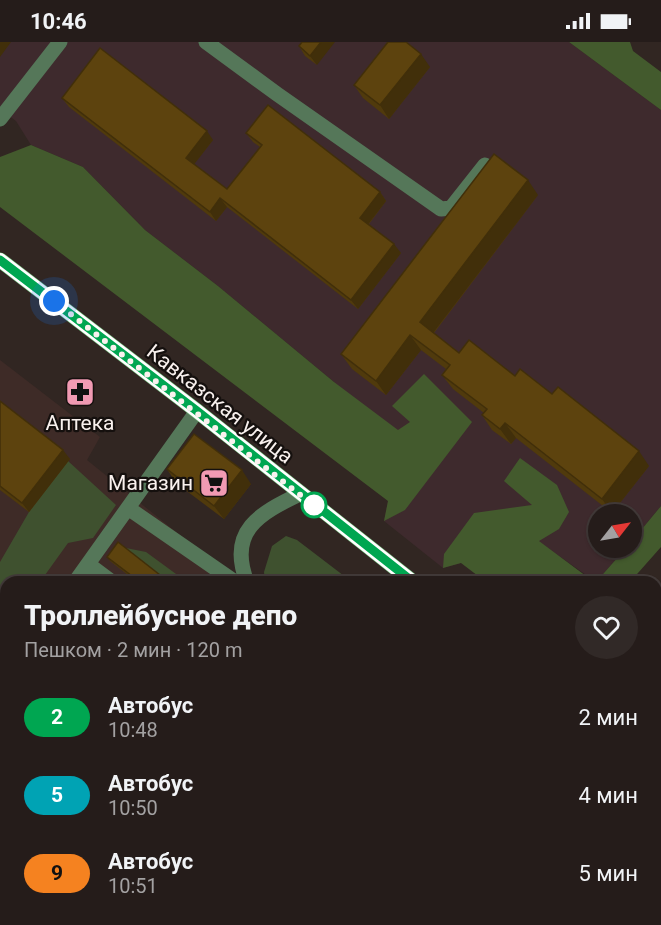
<!DOCTYPE html>
<html lang="ru">
<head>
<meta charset="utf-8">
<style>
  body { margin:0; font-family:Roboto,sans-serif; background:#312927; color:#f1f3f6; height:100vh; display:flex; flex-direction:column; font-size:22px; white-space:nowrap }
  * { box-sizing:border-box; margin:0 }
  p { font-size:20px; color:#a3a1a2 }
  .icon { flex:none; width:33px; height:33px; fill:none; stroke:currentColor; stroke-width:2; stroke-linecap:round; stroke-linejoin:round }
  .map { position:relative; flex:1; overflow:hidden }
  .drawer { position:absolute; left:0px; top:534px; width:662px; height:350px; display:flex; flex-direction:column; background:#251c1a; border-radius:18px 18px 0 0; box-shadow:0 2px 4px #0004,0 0 0 2px #423a39 }
  .drawer>* { flex:none }
  .badge { padding:0 12px; border-radius:20px; font-size:21px; line-height:39px }
  .needle { width:39px; rotate:59deg }
  .tools { position:absolute; left:588px; top:462px; display:grid; gap:12px }
  .tools a { display:grid; place-items:center; width:54px; height:54px; border-radius:50%; background:#251c1a; box-shadow:0 2px 4px #0004,0 0 0 2px #423a39; font-size:30px }
  .you { position:absolute; width:30px; height:30px; margin:-15px; border:4px solid #fff; border-radius:50%; background:#1a73e8; box-shadow:0 0 0 9px #1a73e833 }
  .map>.badge { position:absolute; translate:-50% -50%; box-shadow:0 0 0 3px #fff }
  .round { display:grid; place-items:center; flex:none; width:63px; height:63px; border-radius:32px; background:#312927 }
  .headline { display:flex; align-items:center; justify-content:space-between; height:102px; padding:0 24px }
  h1 { font-size:28px; font-weight:800; line-height:45px }
  ul { padding:0; list-style:none }
  li { display:flex; align-items:center; gap:18px; height:78px; padding:0 24px }
  li div { flex:1 }
  li b { display:block; font-size:22px }
  li em { font-style:normal }
  li .badge { min-width:66px; font-weight:700; text-align:center }
  .status { display:flex; justify-content:space-between; align-items:center; height:42px; padding:0 30px; background:#251c1a; direction:ltr }
  .status svg { height:16px; fill:currentColor }
  .map>svg:first-child { display:block }
</style>
</head>
<body>
<div class="status"><b>10:46</b><svg viewBox="0 0 49 12"><path d="M0 12V9h3v3zM5 12V6h3v6zM10 12V3h3v9zM15 12V0h3v12zM26 1h20v11H26zM47 4h2v5h-2z"/></svg></div>
<div class="map">
<svg width="661" height="883" viewBox="0 0 661 883">
  <rect width="100%" height="100%" fill="#312622"/>
  <path fill="#3e2a2d" d="M0,0H569L661,68V464L632,499V472H598V506H626L596,540L538,499L443,526L384,479L388,459L334,340L218,244L145,188L83,125L31,103L16,79L0,67Z"/>
  <path fill="#3e2b27" d="M0,318L100,395L87,418L238,540H6V878H361L356,883H0Z"/>
  <path fill="#3f512f" d="M68,419L116,463L93,496L68,501L40,540H6V565L0,571V520L29,470Z
    M286,494L297,498L352,540H265L264,530L272,504Z
    M121,505L146,510L187,540H167Z"/>
  <path fill="#435a2d" d="M569,0H630L633,9L661,30V68Z
    M31,103L83,125L145,188L218,244L334,340L398,388L410,380L392,364L424,332L472,380L405,468L384,479L388,459L0,165V115Z
    M520,416L557,443L569,470L559,487L539,499L594,540H486L461,521L443,526L444,512L474,471L532,463L504,439Z
    M661,464V505L630,540H596L626,506H632V499Z
    M0,682L6,687V748L0,743Z
    M0,763L6,767V826L0,832Z
    M661,813V883H600L605,878H656V819Z"/>
  <g fill="none" stroke-linecap="round" stroke-linejoin="round">
    <path stroke="#557759" stroke-width="15" d="M206,0L277,52L441,167L451,166L485,123
      M0,77L60,0
      M128,466L235,540
      M88,522L112,540
      M75,540L197,369
      M247,540C227,489 260,471 300,452
      M0,636L6,629
      M656,819L661,813
      M0,864L6,868
      M18,878L26,883
      M300,883L304,878
      M600,883L605,878"/>
    <path stroke="#7ec688" stroke-width="15" d="M0,218L197,369L413,540
      M656,724L661,728"/>
  </g>
  <path fill="#503a0c" d="M302,0L317,23L305,14L299,4Z
    M430,25L389,77L363,56L354,43Z
    M62,56L213,98L194,122L227,147L260,105L253,100L246,91L380,150L386,159L369,182L401,211L358,267L227,165L216,179L69,65Z
    M538,153L434,291L459,311L515,334L552,352L649,424L612,471L516,396L511,402L492,388L482,373L484,371L453,347L442,333L446,327L421,308L386,353L352,327L341,312Z
    M0,359L70,417L29,470L0,448Z
    M167,427L251,442L224,477L176,441Z
    M107,515L165,537L168,540H137L110,519Z"/>
  <path fill="#412f0a" d="M0,0H11L0,15Z
    M321,0H335L317,23L310,14Z
    M421,12L430,25L389,77L380,63Z
    M207,89L213,98L192,125L186,116Z
    M528,138L538,153L430,295L420,280Z
    M380,150L386,159L366,185L360,176Z
    M220,156L227,165L216,179L210,170Z
    M394,202L401,211L358,267L351,258Z
    M410,293L421,308L386,353L376,339Z
    M505,381L516,396L511,402L500,387Z
    M63,408L70,417L29,470L22,461Z
    M639,409L649,424L612,471L602,457Z
    M242,428L251,442L224,477L214,464Z
    M6,605V614L0,622V613Z
    M77,878H83L80,882Z
    M526,878H541L536,883H522Z"/>
  <path fill="#5d430e" stroke="#412f0a" stroke-width="1.5" d="M302,0H321L310,14L299,4Z
    M388,0H406L421,12L380,63L354,43Z
    M100,6L207,89L186,116L227,147L262,103L246,91L268,63L380,150L360,176L394,202L351,258L220,156L210,170L62,56Z
    M494,112L528,138L420,280L459,311L469,298L515,334L520,327L552,352L558,345L639,409L602,457L505,381L500,387L482,373L487,367L442,333L450,323L410,293L376,339L341,312Z
    M0,359L63,408L22,461L0,444Z
    M194,392L242,428L214,464L167,427Z
    M118,500L165,537L163,540H140L107,515Z
    M2,560L6,563V605L0,613V562Z
    M125,878H138L145,883H121Z
    M393,878H526L522,883H389Z"/>
  <g fill="none" stroke-linecap="round" stroke-linejoin="round">
    <g stroke="#fff" stroke-width="14">
      <path id="line" d="M0,218L197,369L413,540"/>
    </g>
    <use href="#line" stroke="#00a651" stroke-width="9"/>
    <path stroke="#f9f1ee" stroke-width="6" stroke-dasharray="0 10.8" d="M54,259L318,467L314,463"/>
  </g>
  <defs>
    <g id="pharmacy-square" transform="scale(1.5)"><rect x="-9" y="-9" width="18" height="18" rx="4" fill="#f19ab3" stroke="#15100e"/><path d="M-2-6h4v4h4v4h-4v4h-4v-4h-4v-4h4Z" fill="#111"/></g>
    <g id="supermarket-square" transform="scale(1.5)"><rect x="-9" y="-9" width="18" height="18" rx="4" fill="#f19ab3" stroke="#15100e"/><path d="M-6-5.5h2.5l.6 2H6L4.5 2H-2.5L-4.4-4H-6ZM-1.5 3.2a1.3 1.3 0 1 0 .1 0ZM3 3.2a1.3 1.3 0 1 0 .1 0Z" fill="#111"/></g>
  </defs>
  <g fill-rule="evenodd">
    <use href="#pharmacy-square" x="80" y="350"/>
    <use href="#supermarket-square" x="214" y="441"/>
  </g>
  <circle fill="#fff" stroke="#00a651" stroke-width="3" cx="314" cy="463" r="12"/>
  <g text-anchor="middle" stroke-width="4.5" stroke-linejoin="round" paint-order="stroke">
    <g font-size="21" fill="#f9f1ee" stroke="#15100e">
      <text transform="translate(220 362) rotate(38)" y="7">Кавказская улица</text>
    </g>
    <g font-size="21" fill="#f9f1ee" stroke="#15100e">
      <text x="80" y="388">Аптека</text>
      <text x="193" y="448" text-anchor="end">Магазин</text>
    </g>
  </g>
</svg>
<div class="tools">
<a><svg class="needle" viewBox="-14 -14 28 28"><path d="M0-13l5 13h-10z" fill="#e53935"/><path d="M0 13l5-13h-10z" fill="#a3a1a2"/></svg></a>
</div>
<div class="you" style="left:54px;top:259px"></div>
<section class="drawer">
<div class="headline"><div><h1>Троллейбусное депо</h1><p>Пешком · 2 мин · 120 m</p></div><a class="round"><svg class="icon" aria-label="heart" viewBox="0 0 24 24"><path d="M12 20l-8-8c-3-5 5-10 8-4 3-6 11-1 8 4z"/></svg></a></div>
<ul>
<li><span class="badge" style="background:#00a651;color:#fff">2</span><div><b>Автобус</b><p>10:48</p></div><em>2 мин</em></li>
<li><span class="badge" style="background:#00a3b4;color:#fff">5</span><div><b>Автобус</b><p>10:50</p></div><em>4 мин</em></li>
<li><span class="badge" style="background:#f58220;color:#111">9</span><div><b>Автобус</b><p>10:51</p></div><em>5 мин</em></li>
</ul>
</section>
</div>
</body>
</html>
